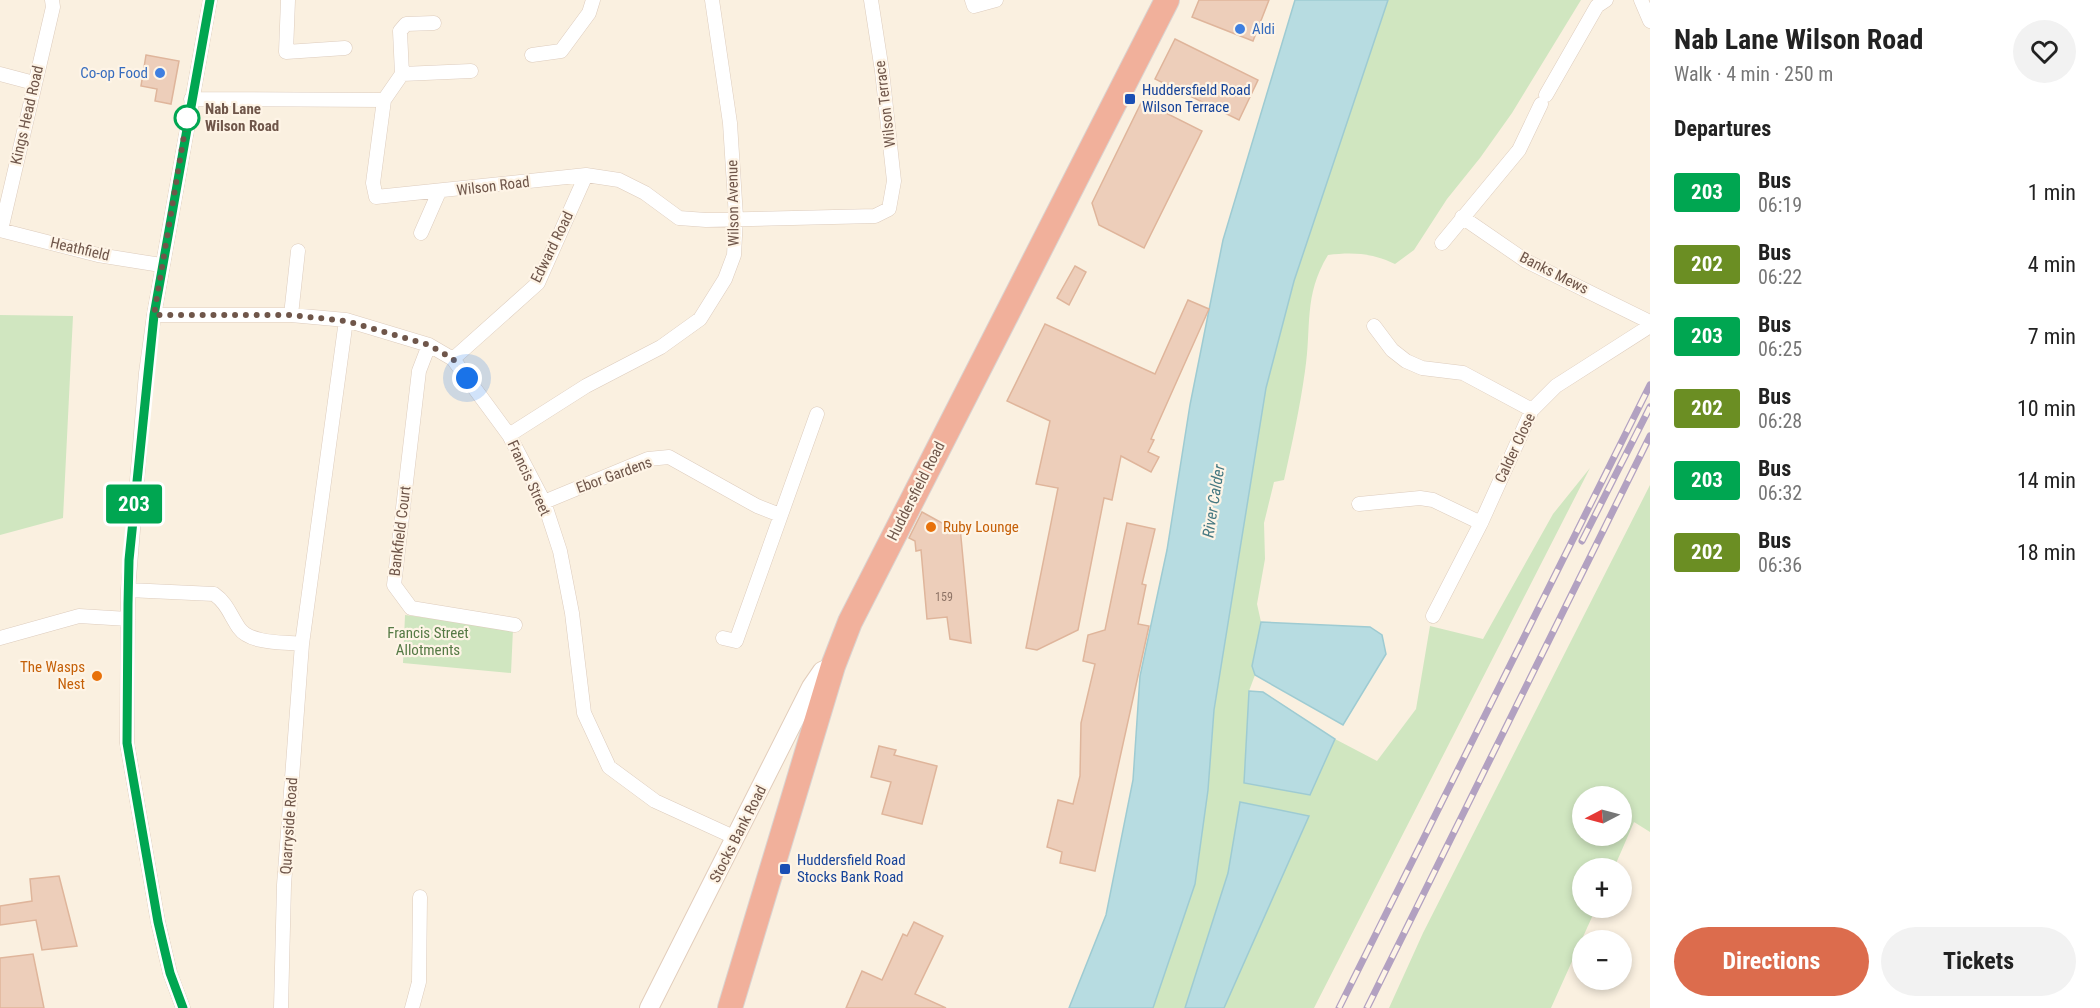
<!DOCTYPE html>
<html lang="en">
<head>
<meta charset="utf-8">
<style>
  body { margin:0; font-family:"Roboto Condensed",sans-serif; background:#f2f2f2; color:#222; height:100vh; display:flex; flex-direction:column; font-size:22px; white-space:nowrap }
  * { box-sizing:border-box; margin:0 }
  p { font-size:20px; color:#767676 }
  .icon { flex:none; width:33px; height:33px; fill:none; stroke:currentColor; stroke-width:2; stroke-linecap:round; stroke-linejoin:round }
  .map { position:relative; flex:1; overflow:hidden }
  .panel { display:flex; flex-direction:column; background:#fff; width:450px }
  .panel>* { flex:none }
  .badge { padding:0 12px; border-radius:4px; font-size:21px; line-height:39px }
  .needle { width:39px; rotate:264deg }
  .controls { position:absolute; left:1572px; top:786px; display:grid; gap:12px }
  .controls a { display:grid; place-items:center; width:60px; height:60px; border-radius:50%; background:#fff; box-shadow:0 3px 9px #0003; font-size:30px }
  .you { position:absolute; width:30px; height:30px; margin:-15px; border:4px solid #fff; border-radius:50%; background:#1a73e8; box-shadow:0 0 0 9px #1a73e833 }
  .map>.badge { position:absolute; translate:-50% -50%; box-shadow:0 0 0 3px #fff }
  h2 { padding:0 24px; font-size:22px; line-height:54px }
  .round { display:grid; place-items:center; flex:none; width:63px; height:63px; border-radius:32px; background:#f2f2f2 }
  .headline { display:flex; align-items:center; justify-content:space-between; height:102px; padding:0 24px }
  h1 { font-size:28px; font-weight:700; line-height:45px }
  .action { display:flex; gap:12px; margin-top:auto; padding:12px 24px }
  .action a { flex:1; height:69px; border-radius:36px; background:#dc6c4d; color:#fff; font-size:24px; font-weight:700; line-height:69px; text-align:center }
  .action a+a { background:#f2f2f2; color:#222 }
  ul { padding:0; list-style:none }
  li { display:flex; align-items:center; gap:18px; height:72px; padding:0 24px }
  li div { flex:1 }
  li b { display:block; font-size:22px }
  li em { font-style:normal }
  li .badge { min-width:66px; font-weight:700; text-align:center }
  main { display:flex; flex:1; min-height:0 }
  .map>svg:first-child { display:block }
</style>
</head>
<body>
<main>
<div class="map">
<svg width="1650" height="1008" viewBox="0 0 1650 1008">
  <rect width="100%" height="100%" fill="#faf0e0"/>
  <path fill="#d0e6c0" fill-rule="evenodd" d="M1388,0H1581L1512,113L1480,158L1447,199L1414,250L1395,264C1372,253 1353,252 1328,255C1303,296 1312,327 1305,371C1300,407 1292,444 1284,480L1274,482L1264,523L1265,559L1257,604L1261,622L1252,666L1255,675L1249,691L1244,783L1310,795L1335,739L1377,761L1416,709L1430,626L1483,639L1553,514L1590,468L1314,1008H1224L1309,816L1240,802L1228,873L1185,1008H1153L1195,884L1208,790L1214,710L1266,388L1294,281Z
    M0,315L73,316L63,518L0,535Z
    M1650,485V832L1634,822L1614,868H1582V908H1596L1551,1008H1389L1423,933ZM1582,796H1622V836H1582Z
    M405,615L513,629L511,673L403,663Z"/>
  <path fill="#b7dce1" stroke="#9ecbd2" stroke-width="1.5" d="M1295,0H1388L1294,281L1266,388L1214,710L1208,790L1195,884L1153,1008H1069L1106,915L1133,780L1140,676L1167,550L1190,405L1223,240Z
    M1261,622L1370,627L1382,635L1386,654L1343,725L1255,675L1252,666Z
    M1249,691L1263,692L1335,739L1310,795L1244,783Z
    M1240,802L1309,816L1224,1008H1185L1228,873Z"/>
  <path fill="#edceba" stroke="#dfb59b" stroke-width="1.5" d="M1199,0H1269L1253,41L1192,17Z
    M1175,39L1258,80L1239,120L1155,79Z
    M146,55L179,61L171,104L155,101L157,89L141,86Z
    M1142,101L1202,131L1144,248L1099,225L1092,203Z
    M1075,266L1086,272L1069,305L1057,298Z
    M1188,300L1209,309L1151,439L1154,440L1148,452L1159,457L1151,472L1121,456L1112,500L1104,498L1078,630L1037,650L1026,648L1058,488L1036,484L1050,421L1007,401L1045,324L1155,374Z
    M922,512L951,528L960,527L971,643L950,639L947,617L927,619L921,550L916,551L915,541L909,538Z
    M1127,523L1155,529L1142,584L1146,585L1138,624L1149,626L1095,871L1060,863L1062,852L1047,847L1058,800L1073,804L1080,776L1081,723L1095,664L1083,661L1088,635L1105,630Z
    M879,746L896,750L894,755L937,766L922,824L882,814L891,782L871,777Z
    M59,876L77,946L42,950L36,920L0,925V906L32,901L30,879Z
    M914,922L943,936L915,994L946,1008H846L862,971L882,980L903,934L907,936Z
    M33,954L44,1008H0V958Z"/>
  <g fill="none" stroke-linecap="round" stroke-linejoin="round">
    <g stroke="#ddccbd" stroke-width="15">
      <path id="street" d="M288,0L286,52L345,48
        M972,0L974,6L996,0
        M1641,0L1650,21
        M532,55L561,51L589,13L593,0
        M0,74L34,83
        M402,74L400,31L406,24L434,23
        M1546,95L1597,6L1606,0
        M191,99L384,100L373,183L376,197L586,175L619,180L645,193L679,218L706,220L875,216L889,209L894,181L882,71L871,0
        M384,100L402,74L471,71
        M1462,217L1526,261L1650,322
        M0,230L98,255L161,265
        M1,230L53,7L52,0
        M421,233L439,192
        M1442,243L1519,150L1541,104
        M154,315H291L346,320L429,345L453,359L509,435L544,502L560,551L572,613L584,713L609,767L655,801L736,838
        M291,315L298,251
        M1374,326L1392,350L1406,361L1422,368L1463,373L1532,410
        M429,345L419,371L394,585L411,608L515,625
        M453,359L538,283L586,175
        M509,435L586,386L661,347L700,319L725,279L734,255L736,217L730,123L712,0
        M544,502L648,459L669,457L757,506L780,515
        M1359,504L1420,498L1433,500L1481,523
        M128,590L214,594C227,603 230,615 239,628C250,644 284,642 302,644
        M1433,616L1481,523L1532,410L1556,386L1650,326
        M0,638L79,616L128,619
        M723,638L736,641L817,414
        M183,1008L170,973L158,922L127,743L128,590L146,373L154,315L210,0
        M281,1008L284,885L302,644L346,320
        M412,1008L419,982L420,897"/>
    </g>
    <g stroke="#e2cdbb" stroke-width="20">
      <path id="secondary" d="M649,1008L811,687L822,671L833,666"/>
    </g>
    <g stroke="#dad3d0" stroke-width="26">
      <path id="highway" d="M730,1008L833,666L850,622L1167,0"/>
    </g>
    <use href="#street" stroke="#fff" stroke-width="14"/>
    <use href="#secondary" stroke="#fff" stroke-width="18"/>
    <use href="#highway" stroke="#f1b09b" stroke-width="24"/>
    <g stroke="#b2a1c1" stroke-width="7">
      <path id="rail" d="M1582,541L1650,407
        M1339,1008L1650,385
        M1367,1008L1650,436"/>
    </g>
    <use href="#rail" stroke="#fef4e6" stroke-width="4.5" stroke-dasharray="14" stroke-linecap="butt"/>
  </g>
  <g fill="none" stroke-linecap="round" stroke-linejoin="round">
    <g stroke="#fff" stroke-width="14">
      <path id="line" d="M183,1008L170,973L158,922L127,743L128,604L129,560L154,315L210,0"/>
    </g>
    <use href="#line" stroke="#00a651" stroke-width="9"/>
    <path stroke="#6f564a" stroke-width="6" stroke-dasharray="0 10.8" d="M187,118L154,315H291L346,321L429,345L453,359L467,378"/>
  </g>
  <g fill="#3f7fe0" stroke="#fef4e6" stroke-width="2">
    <circle cx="1240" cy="29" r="6"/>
    <circle cx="160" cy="73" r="6"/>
  </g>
  <g fill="#1a4fb4" stroke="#fef4e6" stroke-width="2">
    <rect x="1124" y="93" width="12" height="12" rx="3"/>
    <rect x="779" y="863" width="12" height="12" rx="3"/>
  </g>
  <circle fill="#fff" stroke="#00a651" stroke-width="3" cx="187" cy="118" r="12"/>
  <g fill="#e8710a" stroke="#fef4e6" stroke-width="2">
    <circle cx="931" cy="527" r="6"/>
    <circle cx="97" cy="676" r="6"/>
  </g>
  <g text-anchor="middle" stroke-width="4.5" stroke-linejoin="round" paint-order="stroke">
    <g font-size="12" fill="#8e7466">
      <text x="944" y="601">159</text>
    </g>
    <g font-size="15" fill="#366cbe" stroke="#fef4e6" text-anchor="start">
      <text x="1252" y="34">Aldi</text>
      <text x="148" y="78" text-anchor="end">Co-op Food</text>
    </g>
    <g font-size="15" fill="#164399" stroke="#fef4e6" text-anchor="start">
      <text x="1142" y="95">Huddersfield Road<tspan x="1142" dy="17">Wilson Terrace</tspan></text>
      <text x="797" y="865">Huddersfield Road<tspan x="797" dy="17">Stocks Bank Road</tspan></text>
    </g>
    <g font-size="15" fill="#6f564a" stroke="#fef4e6">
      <text transform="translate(885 104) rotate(-97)" y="5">Wilson Terrace</text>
      <text transform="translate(27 115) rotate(-77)" y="5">Kings Head Road</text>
      <text transform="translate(493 186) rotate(-7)" y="5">Wilson Road</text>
      <text transform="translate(733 203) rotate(-91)" y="5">Wilson Avenue</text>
      <text transform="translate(552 247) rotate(-64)" y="5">Edward Road</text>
      <text transform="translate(80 249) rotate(13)" y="5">Heathfield</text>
      <text transform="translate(1554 273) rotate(27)" y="5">Banks Mews</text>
      <text transform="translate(1515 448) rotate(-65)" y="5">Calder Close</text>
      <text transform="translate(614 475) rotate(-20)" y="5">Ebor Gardens</text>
      <text transform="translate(529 478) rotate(65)" y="5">Francis Street</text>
      <text transform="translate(916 491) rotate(-63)" y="5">Huddersfield Road</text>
      <text transform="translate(400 531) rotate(-83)" y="5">Bankfield Court</text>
      <text transform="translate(289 826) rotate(-86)" y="5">Quarryside Road</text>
      <text transform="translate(738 834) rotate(-63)" y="5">Stocks Bank Road</text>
    </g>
    <g font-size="15" font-weight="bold" fill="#6f564a" stroke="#fef4e6" text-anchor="start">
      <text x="205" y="114">Nab Lane<tspan x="205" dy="17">Wilson Road</tspan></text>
    </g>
    <g font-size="15" fill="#c56008" stroke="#fef4e6" text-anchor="start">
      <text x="943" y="532">Ruby Lounge</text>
      <text x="85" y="672" text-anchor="end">The Wasps<tspan x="85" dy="17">Nest</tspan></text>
    </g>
    <g font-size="15" fill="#557a45" stroke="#fef4e6">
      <text x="428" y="638">Francis Street<tspan x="428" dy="17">Allotments</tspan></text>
    </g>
    <g font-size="16" font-style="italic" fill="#457881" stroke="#fef4e6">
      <text transform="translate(1213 501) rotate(-81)" y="6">River Calder</text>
    </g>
  </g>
</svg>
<div class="controls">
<a><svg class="needle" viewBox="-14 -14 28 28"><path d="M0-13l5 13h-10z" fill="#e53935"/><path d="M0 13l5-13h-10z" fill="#767676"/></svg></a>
<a>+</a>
<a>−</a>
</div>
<div class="you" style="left:467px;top:378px"></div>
<b class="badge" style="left:134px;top:504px;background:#00a651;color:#fff">203</b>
</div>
<section class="panel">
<div class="headline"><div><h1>Nab Lane Wilson Road</h1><p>Walk · 4 min · 250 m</p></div><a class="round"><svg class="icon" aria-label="heart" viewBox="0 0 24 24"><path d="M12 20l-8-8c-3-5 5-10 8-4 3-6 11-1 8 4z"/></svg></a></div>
<h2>Departures</h2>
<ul>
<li><span class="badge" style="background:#00a651;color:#fff">203</span><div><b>Bus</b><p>06:19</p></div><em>1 min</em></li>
<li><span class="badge" style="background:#6b8e23;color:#fff">202</span><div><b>Bus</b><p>06:22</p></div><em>4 min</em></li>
<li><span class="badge" style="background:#00a651;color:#fff">203</span><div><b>Bus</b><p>06:25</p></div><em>7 min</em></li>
<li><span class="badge" style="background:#6b8e23;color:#fff">202</span><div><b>Bus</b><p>06:28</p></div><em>10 min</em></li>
<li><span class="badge" style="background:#00a651;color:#fff">203</span><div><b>Bus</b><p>06:32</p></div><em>14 min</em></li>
<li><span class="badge" style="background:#6b8e23;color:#fff">202</span><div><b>Bus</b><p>06:36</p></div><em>18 min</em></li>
</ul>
<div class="action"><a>Directions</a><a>Tickets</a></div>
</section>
</main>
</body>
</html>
